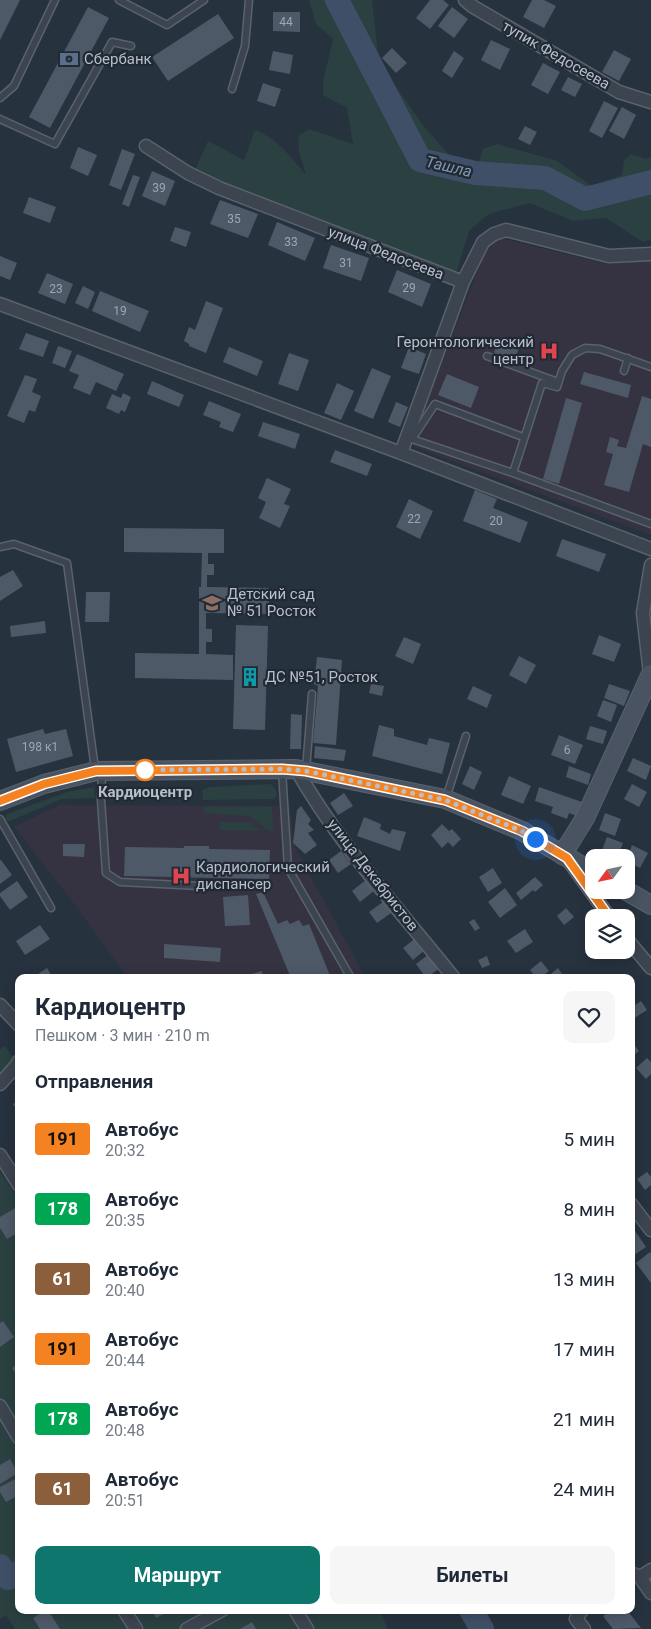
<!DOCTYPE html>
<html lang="ru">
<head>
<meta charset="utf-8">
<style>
  body { margin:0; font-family:Roboto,sans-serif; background:#f6f6f7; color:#1f2937; height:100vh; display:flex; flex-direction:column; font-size:19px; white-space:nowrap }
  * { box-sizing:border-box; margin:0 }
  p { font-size:16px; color:#747a83 }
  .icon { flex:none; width:28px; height:28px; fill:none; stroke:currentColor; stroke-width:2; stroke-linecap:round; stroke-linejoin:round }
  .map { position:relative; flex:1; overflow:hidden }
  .details { position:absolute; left:15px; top:974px; width:620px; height:640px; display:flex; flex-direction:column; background:#fff; border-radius:10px; box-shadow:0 2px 12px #0003 }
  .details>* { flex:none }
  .badge { padding:0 10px; border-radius:4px; font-size:18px; line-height:32px }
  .needle { width:32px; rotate:237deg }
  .tools { position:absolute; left:585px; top:849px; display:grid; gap:10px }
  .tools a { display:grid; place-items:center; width:50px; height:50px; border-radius:10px; background:#fff; box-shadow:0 2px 12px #0003; font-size:25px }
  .you { position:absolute; width:25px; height:25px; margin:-12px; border:4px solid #fff; border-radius:50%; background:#1a73e8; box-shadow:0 0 0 8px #1a73e833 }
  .map>.badge { position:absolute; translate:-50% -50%; box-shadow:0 0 0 2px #fff }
  h2 { padding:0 20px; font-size:19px; line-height:45px }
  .round { display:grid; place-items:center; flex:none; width:52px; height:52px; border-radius:10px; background:#f6f6f7 }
  .head { display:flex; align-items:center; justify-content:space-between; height:85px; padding:0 20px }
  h1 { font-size:24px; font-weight:700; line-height:38px }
  .button { display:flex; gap:10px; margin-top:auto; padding:10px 20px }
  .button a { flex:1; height:58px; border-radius:10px; background:#0f766e; color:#fff; font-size:20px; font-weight:700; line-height:58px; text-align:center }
  .button a+a { background:#f6f6f7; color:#1f2937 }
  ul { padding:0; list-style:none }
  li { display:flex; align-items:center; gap:15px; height:70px; padding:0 20px }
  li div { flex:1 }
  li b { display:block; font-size:19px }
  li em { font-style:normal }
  li .badge { min-width:55px; font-weight:700; text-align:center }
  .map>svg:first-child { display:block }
</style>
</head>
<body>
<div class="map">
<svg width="651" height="1629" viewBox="0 0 651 1629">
  <rect width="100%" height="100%" fill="#27323f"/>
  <path fill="#353341" d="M499,238L609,264L651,260V535L414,447L412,439L487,247Z
    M60,805L290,806L293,843L365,977H127L69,897L14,827Z"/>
  <path fill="#2a4041" d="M309,0H372L379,62L425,128L455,161L477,166L483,149L497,144L557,161L592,186L622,175L624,160L631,154L646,159L651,156V239L643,242L606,218L573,221L530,203L489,214L469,231L456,274L194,172L208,141L244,160L255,130C278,139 291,157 306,175L299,151L298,136L309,129L353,144L347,108L323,95V82L333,39L316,24Z
    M271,784L276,790L277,796L274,799L203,800L202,790L210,787Z
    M94,787L95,798L62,799L10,821H7L5,819L7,814L67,792Z
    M167,787H191L192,799L160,798L155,795V791Z
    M204,807H272L273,830L269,831L249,816L204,813Z
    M219,822H248L261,831L220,830Z
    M5,1046L15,1060L0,1075V1049Z
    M0,1172L19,1200V1610H381L387,1629H15L6,1615L0,1619Z"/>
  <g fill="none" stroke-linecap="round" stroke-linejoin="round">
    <path stroke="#3f4f67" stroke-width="24" d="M337,0L420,160L475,173L545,178L585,199L651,182
      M0,1566L3,1574L8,1578L19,1572
      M471,1610L482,1629"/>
  </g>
  <path fill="#4e5968" d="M0,0H20L0,40Z
    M430,0H443L449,5L430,29L416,18Z
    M532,0H544L556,6L544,28L523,17Z
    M88,7L109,18L50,128L29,117Z
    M452,7L468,19L454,38L438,26Z
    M273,12H300V32L273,31Z
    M218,14L234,38L168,81L152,57Z
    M491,40L510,49L500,70L481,60Z
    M392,48L407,63L396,73L382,58Z
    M614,50L631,59L619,81L602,72Z
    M273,51L293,55L290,74L269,70Z
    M454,51L464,58L452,78L442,71Z
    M543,63L560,72L548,94L531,85Z
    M568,77L582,84L575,97L561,90Z
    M263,83L281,89L275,107L257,101Z
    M604,101L618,108L602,138L589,131Z
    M622,107L636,115L624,139L609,131Z
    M525,126L537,132L530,145L518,139Z
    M78,147L97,155L88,176L70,168Z
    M122,149L135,154L121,190L109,185Z
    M152,171L175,181L165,206L142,196Z
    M133,175L140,177L129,207L122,204Z
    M29,197L56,207L50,223L23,213Z
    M220,200L258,214L248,238L210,224Z
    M277,222L315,238L305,261L268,245Z
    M175,227L191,232L186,247L170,241Z
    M331,245L369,258L361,281L323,268Z
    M0,256L17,263L10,280L0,276Z
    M397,270L431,284L422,307L388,292Z
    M47,273L73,284L65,304L38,293Z
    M83,286L95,292L88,309L75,303Z
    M100,291L149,311L140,332L92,311Z
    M206,301L223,308L206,353L189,346V344L184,341L189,327L195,330Z
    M26,333L49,341L43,357L19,349Z
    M498,340L519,347L515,360L494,353Z
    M58,346L72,351L65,368L52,363Z
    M229,347L263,361L257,376L223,362Z
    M409,347L426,354L419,374L401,368Z
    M289,353L309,360L298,391L278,384Z
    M77,354L124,374L116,391L96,382L90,395L73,388L79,375L69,371Z
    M372,368L391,376L373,419L354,411Z
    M584,372L631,385L628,398L580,384Z
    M447,374L479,387L471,408L438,395Z
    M25,375L37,379L32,392L41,396L35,412L29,410L24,423L7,416Z
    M152,381L184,395L179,407L147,394Z
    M337,383L354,391L341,420L324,413Z
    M123,393L131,397L125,412L121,410L119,414L106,408L112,394L121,398Z
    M642,396L651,399V447L643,444L629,492L604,485L613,454L606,452L610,437L619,440L617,446L626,448Z
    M566,398L582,403L559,484L543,479Z
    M209,401L241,414L233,432L219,427L221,422L203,415Z
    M396,402L408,407L400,427L388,422Z
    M263,422L300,434L295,449L258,436Z
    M335,450L372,464L367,476L330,462Z
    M267,478L291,489L284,504L290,506L280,528L259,518L266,502L258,498Z
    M475,490L497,499L493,508L528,522L520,543L463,521Z
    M409,499L433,511L420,539L396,527Z
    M124,528L224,529V553H208V564H214V575H207V587L269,588V614L206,613V629H212V642H206V654L233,655V680L135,678V653L199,654V587H201L202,553L124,552Z
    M562,539L606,554L599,572L556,556Z
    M13,570L23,586L0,601V577Z
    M86,592H110L109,622H85Z
    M45,621L46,633L11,637L10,626Z
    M236,625L268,626L265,730L233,729Z
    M599,635L621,644L614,662L592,654Z
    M404,637L421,644L413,664L395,656Z
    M519,656L536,665L526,684L509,675Z
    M317,657L342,660L336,745L313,743L318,686L314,684Z
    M371,684L384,686L382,696L369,693Z
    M609,684L630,691L624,706L604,698Z
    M473,686L492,695L487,708L467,699Z
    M603,700L617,705L611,722L597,716Z
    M291,714L302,715L301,749H290Z
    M379,725L394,729V736L427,745L429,738L450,743L442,774L372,756Z
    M590,726L607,731L603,744L586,739Z
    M43,729L45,734L66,729L73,756L16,772L7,739Z
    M559,735L583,745L575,764L551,755Z
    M315,746L346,750L344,761L314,758Z
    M633,758L651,766L646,780L627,771Z
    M470,766L482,772L474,790L462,784Z
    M569,766L591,774L588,785L566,777Z
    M509,776L531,786L523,804L501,795Z
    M632,784L647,792L639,807L624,799Z
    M539,787L582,802L577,816L569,813L567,819L551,813L553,807L535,801Z
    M344,793L353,806L338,815L330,803Z
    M301,806L311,820L308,824L314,830L308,833L317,845L305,854L293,843L297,810Z
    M605,813L621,819L615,836L599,830Z
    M364,817L381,824L380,829L390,834L392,829L406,832L400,851L357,836Z
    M442,824L449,831L452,829L461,839L453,847L448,842L442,848L431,835Z
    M607,837L623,843L617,858H611L601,853Z
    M63,844H85L84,857L63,856Z
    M632,845L648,853L640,868L626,861Z
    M184,846H209V849L270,850L269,879L124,876L125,847L184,848Z
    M341,851L351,864L338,873L329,860Z
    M0,860H1L12,875L0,884Z
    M493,868L502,883L488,892L479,877Z
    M535,877L543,885L535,892L533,890L521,900L516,893Z
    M367,879L375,890L360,902L352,891Z
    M17,881L28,897L10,910L0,896V893Z
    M505,888L517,905L500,918L488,902Z
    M263,892L278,924L287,920L290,924L299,920L303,926L309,924L331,978H291L256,894Z
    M248,895L250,925L225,926L223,897Z
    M383,902L391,913L377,923L369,912Z
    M566,908L574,917L564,925L557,916Z
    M474,919L480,928L475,931L469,922Z
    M40,925L50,939L25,955L16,941Z
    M525,929L533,942L516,953L507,941Z
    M417,937L426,949L413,960L403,948Z
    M164,944L221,948L220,962L164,958Z
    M429,954L440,968L426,978L416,964Z
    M487,956L490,965L482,968L478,960Z
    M541,961L549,971L540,978H536L530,970Z
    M47,968L53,978H32Z
    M558,968L565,978H546Z
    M262,971L263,978H248V975Z
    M641,1001L647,1010L633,1019L631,1016V1008Z
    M631,1041L639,1051L631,1058Z
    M647,1058L651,1062V1074L646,1079L636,1068Z
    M19,1100V1112L13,1104Z
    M647,1172L651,1177V1185L645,1190L637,1179Z
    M15,1208L19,1213V1232L7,1239L0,1228V1217Z
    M633,1228L646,1247L631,1257V1229Z
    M650,1252L651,1253V1283L636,1263Z
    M3,1321L14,1337L0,1347V1323Z
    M19,1363V1379L12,1368Z
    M10,1459L18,1473L0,1484V1465Z
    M19,1477V1495L6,1502L0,1492V1487Z
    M46,1610H48L60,1629H40L33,1618Z
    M152,1610H171L156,1618Z
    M611,1610H627L641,1628L613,1629L603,1616Z
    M252,1622L256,1629H240Z"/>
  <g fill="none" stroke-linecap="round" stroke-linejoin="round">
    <g stroke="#59626d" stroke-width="9">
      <path id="lane" d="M119,0L167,25L204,0
        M232,89L245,46L249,0
        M0,98L14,86L55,0
        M0,119L55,144L112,42L131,46
        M487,356L558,382
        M624,371L628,358
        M523,437L435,404L412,439L513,473L651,524
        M513,473L542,383L557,387L562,371L572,355L585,348L600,349L651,367
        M0,547L14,544L67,563L95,769
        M282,770L288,868L351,978
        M306,770L312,694
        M102,772L101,800L106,873L120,882L200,886
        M446,798L466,736
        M0,819L51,908"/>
    </g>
    <g stroke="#59626d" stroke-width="15">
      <path id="street" d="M465,0L472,6L619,92L651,102
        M146,146L188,173L219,188L463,282
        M0,304L401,453L651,549
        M401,453L463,282L483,242L494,234L506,230L609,256L651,254
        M650,674L643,613L651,565
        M296,769C339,845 400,910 454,978
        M569,861L610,918
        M626,938L651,968
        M0,1005L19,1025
        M0,1084L16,1066L19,1061
        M0,1155L19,1185
        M631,1204L651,1230
        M0,1406L19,1438
        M631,1573L640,1577L651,1593
        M640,1577L651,1570
        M124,1610L136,1629
        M295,1610L307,1629
        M582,1610L576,1619L584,1629
        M187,1629L222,1610"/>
    </g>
    <g stroke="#59626d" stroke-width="20">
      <path id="secondary" d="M0,801L44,784L96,771L296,769L445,799L522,831L594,873
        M562,855L585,818L651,674
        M625,890L651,905"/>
    </g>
    <use href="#lane" stroke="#3b444f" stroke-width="6"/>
    <use href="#street" stroke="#3b444f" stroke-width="12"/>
    <use href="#secondary" stroke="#4a5362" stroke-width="18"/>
  </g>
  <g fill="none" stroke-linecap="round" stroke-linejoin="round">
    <g stroke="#fff" stroke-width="11">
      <path id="line" d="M0,801L44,784L96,771L282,769L306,771L445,800L522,831L567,858L610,918"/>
    </g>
    <use href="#line" stroke="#f58220" stroke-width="8"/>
    <path stroke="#b8bfca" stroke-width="5" stroke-dasharray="0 9" d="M145,770L282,769L306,771L445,800L522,831L535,839"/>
  </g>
  <defs>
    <g id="bank-bare" transform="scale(1.5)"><path d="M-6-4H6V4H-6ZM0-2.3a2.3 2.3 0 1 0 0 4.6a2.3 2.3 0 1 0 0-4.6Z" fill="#5c6f8a" stroke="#202934" stroke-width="2.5" paint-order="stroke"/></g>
    <g id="hospital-bare" transform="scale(1.5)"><path d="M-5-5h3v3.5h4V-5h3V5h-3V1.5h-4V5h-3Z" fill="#e0444e" stroke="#202934" stroke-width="2.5" paint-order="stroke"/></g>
    <g id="school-bare" transform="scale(1.5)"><path d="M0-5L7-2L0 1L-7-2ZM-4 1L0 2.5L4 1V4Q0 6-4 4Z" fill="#8d6e63" stroke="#202934" stroke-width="2.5" paint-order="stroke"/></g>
    <g id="building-bare" transform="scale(1.5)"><path d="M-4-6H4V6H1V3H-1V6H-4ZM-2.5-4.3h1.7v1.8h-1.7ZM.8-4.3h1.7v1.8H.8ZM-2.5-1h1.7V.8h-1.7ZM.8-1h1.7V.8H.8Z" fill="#0f9aa8" stroke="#202934" stroke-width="2.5" paint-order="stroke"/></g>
  </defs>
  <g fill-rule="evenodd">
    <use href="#bank-bare" x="69" y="59"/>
    <use href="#hospital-bare" x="549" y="351"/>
    <use href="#school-bare" x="212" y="603"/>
    <use href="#building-bare" x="250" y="677"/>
    <use href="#hospital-bare" x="181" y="876"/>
  </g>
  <circle fill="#fff" stroke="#f58220" stroke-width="2.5" cx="145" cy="770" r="10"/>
  <g text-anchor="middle" stroke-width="4.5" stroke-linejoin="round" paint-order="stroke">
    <g font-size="12" fill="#9ea6b2">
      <text x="286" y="26">44</text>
      <text x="159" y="192">39</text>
      <text x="234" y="223">35</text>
      <text x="291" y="246">33</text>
      <text x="346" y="267">31</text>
      <text x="409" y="292">29</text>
      <text x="56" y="293">23</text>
      <text x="120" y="315">19</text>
      <text x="414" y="523">22</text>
      <text x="496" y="525">20</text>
      <text x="40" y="751">198 к1</text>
      <text x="567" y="754">6</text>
    </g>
    <g font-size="15" fill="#b8bfca" stroke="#202934">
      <text transform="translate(556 55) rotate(30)" y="5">тупик Федосеева</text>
      <text transform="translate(386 253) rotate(21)" y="5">улица Федосеева</text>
      <text transform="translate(373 875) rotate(52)" y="5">улица Декабристов</text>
    </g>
    <g font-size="15" fill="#b8bfca" stroke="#202934" text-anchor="start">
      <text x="84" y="64">Сбербанк</text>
      <text x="534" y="347" text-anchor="end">Геронтологический<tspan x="534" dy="17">центр</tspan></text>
      <text x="227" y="599">Детский сад<tspan x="227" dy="17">№ 51 Росток</tspan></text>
      <text x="265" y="682">ДС №51, Росток</text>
      <text x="196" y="872">Кардиологический<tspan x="196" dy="17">диспансер</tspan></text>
    </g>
    <g font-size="15" font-weight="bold" fill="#b8bfca" stroke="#202934">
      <text x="145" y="797">Кардиоцентр</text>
    </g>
    <g font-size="16" font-style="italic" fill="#8295af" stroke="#202934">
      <text transform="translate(449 166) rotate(13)" y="6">Ташла</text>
    </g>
  </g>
</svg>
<div class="tools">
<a><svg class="needle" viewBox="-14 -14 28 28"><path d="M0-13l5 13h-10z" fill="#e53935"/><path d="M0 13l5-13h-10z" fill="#747a83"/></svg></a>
<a><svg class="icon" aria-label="layers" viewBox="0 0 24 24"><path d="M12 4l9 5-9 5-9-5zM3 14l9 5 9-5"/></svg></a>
</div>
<div class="you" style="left:535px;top:839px"></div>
<section class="details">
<div class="head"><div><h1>Кардиоцентр</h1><p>Пешком · 3 мин · 210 m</p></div><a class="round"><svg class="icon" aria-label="heart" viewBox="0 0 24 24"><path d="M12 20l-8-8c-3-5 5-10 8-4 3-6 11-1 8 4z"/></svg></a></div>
<h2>Отправления</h2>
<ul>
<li><span class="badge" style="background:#f58220;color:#111">191</span><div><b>Автобус</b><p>20:32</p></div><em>5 мин</em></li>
<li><span class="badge" style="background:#00a651;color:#fff">178</span><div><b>Автобус</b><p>20:35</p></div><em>8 мин</em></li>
<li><span class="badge" style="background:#8b5e3c;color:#fff">61</span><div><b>Автобус</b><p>20:40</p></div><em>13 мин</em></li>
<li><span class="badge" style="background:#f58220;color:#111">191</span><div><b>Автобус</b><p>20:44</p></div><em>17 мин</em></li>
<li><span class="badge" style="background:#00a651;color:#fff">178</span><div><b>Автобус</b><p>20:48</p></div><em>21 мин</em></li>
<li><span class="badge" style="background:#8b5e3c;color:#fff">61</span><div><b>Автобус</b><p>20:51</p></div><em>24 мин</em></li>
</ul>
<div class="button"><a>Маршрут</a><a>Билеты</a></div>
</section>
</div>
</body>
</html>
